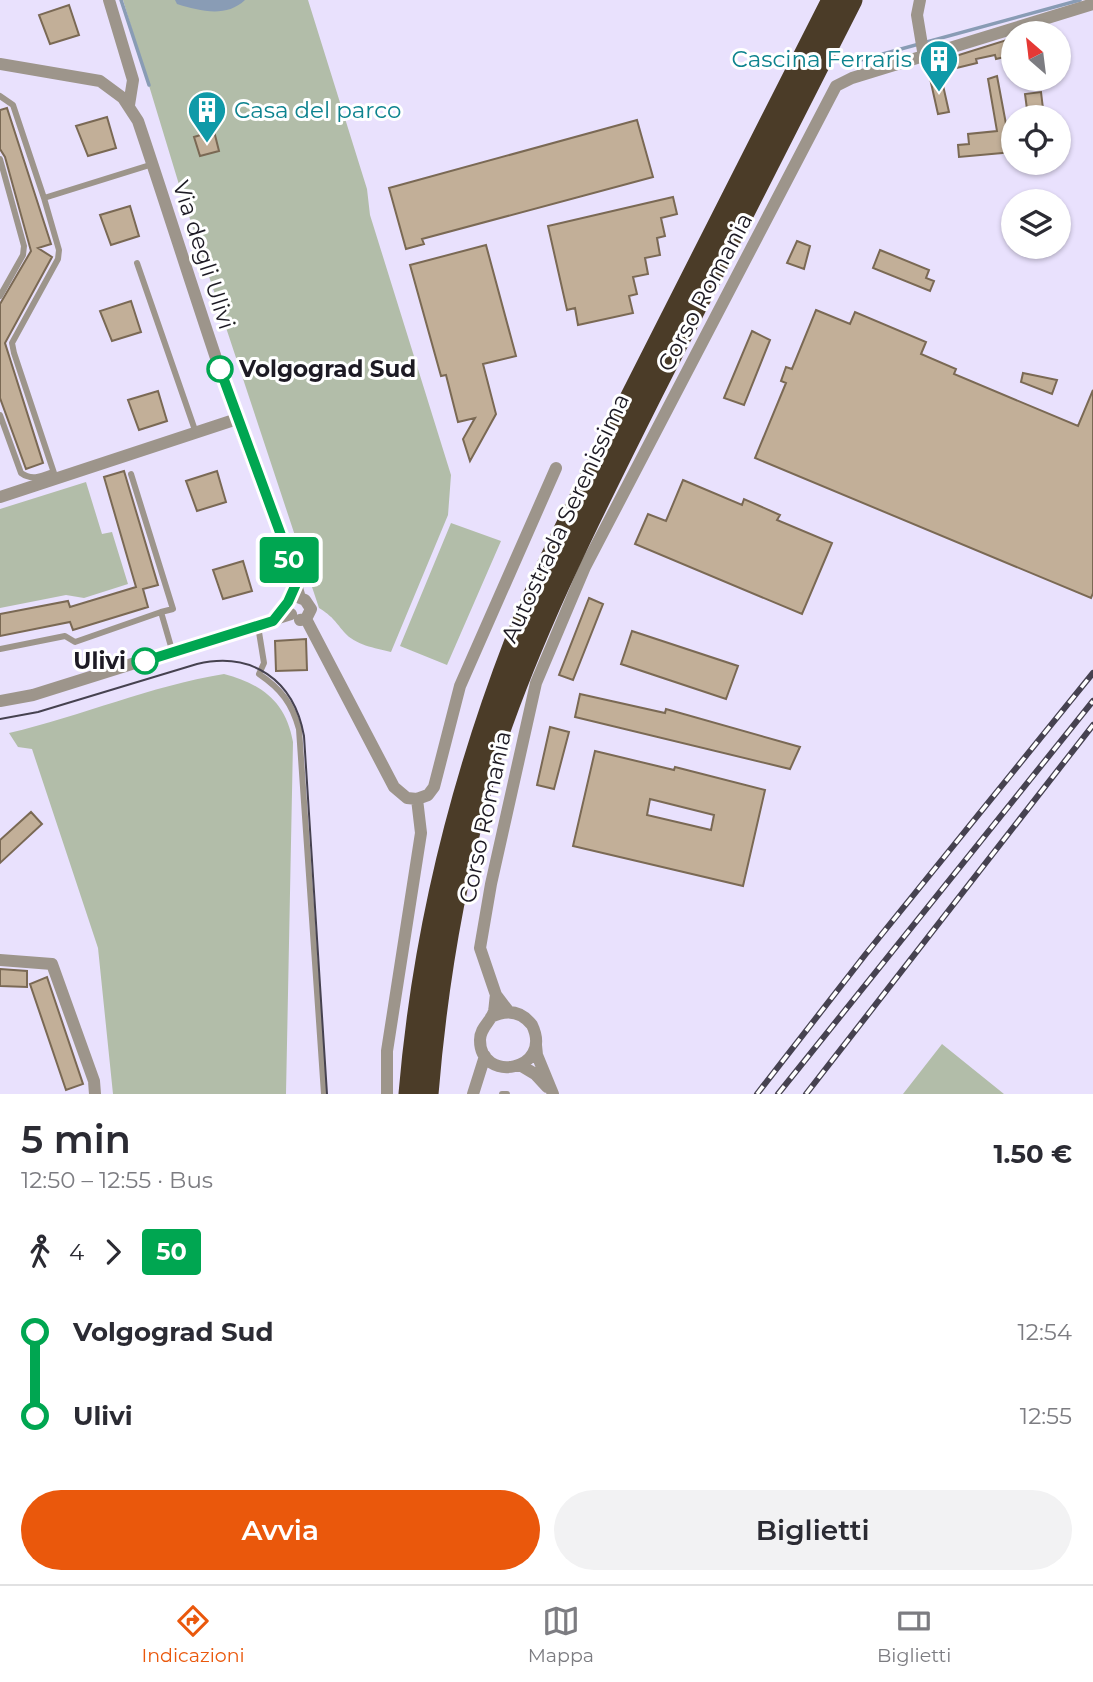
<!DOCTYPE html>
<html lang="it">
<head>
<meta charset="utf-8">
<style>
  body { margin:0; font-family:Montserrat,sans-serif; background:#f2f2f3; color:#2b2b33; height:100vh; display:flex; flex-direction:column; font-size:26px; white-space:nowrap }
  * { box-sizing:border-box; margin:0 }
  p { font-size:23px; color:#7c7c81 }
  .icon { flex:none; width:38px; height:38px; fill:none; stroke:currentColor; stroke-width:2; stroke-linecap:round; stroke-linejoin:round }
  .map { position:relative; height:1094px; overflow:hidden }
  .panel { display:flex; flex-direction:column; background:#fff; flex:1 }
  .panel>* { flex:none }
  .badge { padding:0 14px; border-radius:5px; font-size:24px; line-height:46px }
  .needle { width:46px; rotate:332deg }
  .tools { position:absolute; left:1001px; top:21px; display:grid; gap:14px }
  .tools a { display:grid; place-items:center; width:70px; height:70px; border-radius:50%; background:#fff; box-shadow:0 2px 5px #0004; font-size:35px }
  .map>.badge { position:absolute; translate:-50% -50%; box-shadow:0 0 0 4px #fff }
  .legs { display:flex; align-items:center; gap:10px; height:77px; padding:0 21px; font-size:23px }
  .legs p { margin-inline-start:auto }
  .overview { display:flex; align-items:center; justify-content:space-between; height:119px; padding:0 21px }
  h1 { font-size:38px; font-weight:600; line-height:52px }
  .cta { display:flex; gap:14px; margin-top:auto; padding:14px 21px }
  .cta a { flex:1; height:80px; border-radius:42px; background:#ea580c; color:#fff; font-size:28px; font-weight:600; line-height:80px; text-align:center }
  .cta a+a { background:#f2f2f3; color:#2b2b33 }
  ul { padding:0 21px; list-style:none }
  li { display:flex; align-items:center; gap:24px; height:84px; font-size:26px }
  li i { display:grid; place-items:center; width:10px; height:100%; margin:0 9px; background:currentColor }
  li i::after { content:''; width:18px; height:18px; margin:-9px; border:5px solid; border-radius:50%; background:#fff }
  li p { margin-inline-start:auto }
  li:first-child i { background:linear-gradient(#0000 50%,currentColor 0) }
  li:last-child i { background:linear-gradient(currentColor 50%,#0000 0) }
  .tab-bar { display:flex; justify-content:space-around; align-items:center; height:98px; border-top:2px solid #e1e1e2; background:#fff; font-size:19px; color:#7c7c81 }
  .tab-bar a { display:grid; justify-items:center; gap:4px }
  .tab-bar .selected { color:#ea580c }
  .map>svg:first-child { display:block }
</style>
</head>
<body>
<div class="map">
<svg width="1093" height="1094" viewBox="0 0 1093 1094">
  <rect width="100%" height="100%" fill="#e9e1fd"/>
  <path fill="#b2bda9" d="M123,0H308L367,189L370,215L451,475L448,515L391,652C375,648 355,645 344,632C334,620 333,617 319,608L184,201Z
    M86,482L102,534L112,532L128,584L84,598L66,595L0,608V509Z
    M451,523L501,541L447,665L400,646Z
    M224,674C262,684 286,702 293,742L286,1094H113L98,948L32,749L18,747L9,733C82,716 150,686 224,674Z
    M942,1044L1004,1094H903Z"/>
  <path fill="#899cb5" d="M175,0H245C226,18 200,11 177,4Z"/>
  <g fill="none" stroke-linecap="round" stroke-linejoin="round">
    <path stroke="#899cb5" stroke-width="3.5" d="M121,0L149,85
      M857,61L1080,0"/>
  </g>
  <path fill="#c2af98" stroke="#7a6954" stroke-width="2" fill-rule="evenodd" d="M69,5L79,35L50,44L39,15Z
    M1013,38V55L996,59L995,55L976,59L977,63L940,72L949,112L938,114L927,65Z
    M997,76L1009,140H1013V152L959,157L958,145L969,144L968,134L997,131L988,79Z
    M1041,92L1044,117H1028L1025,94Z
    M7,108L51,244L38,248L52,257L5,343L43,463L26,469L0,398V304L31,251L5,157L0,149V110Z
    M107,117L116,148L88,156L76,126Z
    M637,120L653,177L422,239L424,244L406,249L389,188Z
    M214,131L219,151L200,156L194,137Z
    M673,197L677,214L661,218L665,236L657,238L660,255L645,258L648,274L633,277L637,294L629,296L633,313L578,325L575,308L567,310L548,226Z
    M130,206L139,236L111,245L100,215Z
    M797,241L810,246L804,269L787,263Z
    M486,245L516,356L483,364L496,414L470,461L463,439L475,418L458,422L446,375L441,376L410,265Z
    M880,250L929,270L926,278L934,281L930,291L873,268Z
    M131,301L141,332L112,341L100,311Z
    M816,310L850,324L855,312L926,342L921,354L956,369L954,374L1078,426L1093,390V593L1091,598L755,458L786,383L781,381L786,367L792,369Z
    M752,331L770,340L744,405L724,398Z
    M1023,373L1057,380L1052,394L1021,382Z
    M158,391L167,421L139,430L128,400Z
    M124,471L158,585L143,589L148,607L73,630L70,622L0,636V614L68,601L70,607L136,587L104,477Z
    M217,471L226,502L197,511L186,481Z
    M683,480L742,505L744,499L780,515L777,520L832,543L802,614L635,544L648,514L666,521Z
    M243,561L252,591L223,599L213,570Z
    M589,598L603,604L573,680L559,675Z
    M632,631L738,666L726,699L621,664Z
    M306,639L307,670L276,671L275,641Z
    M580,694L665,713L666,709L800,747L790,769L575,717Z
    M550,727L569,732L554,789L537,785Z
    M595,751L674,770L675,767L765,790L743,886L573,846ZM650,799L714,815L711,830L647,815Z
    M31,812L42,824L0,863V840Z
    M0,969L27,971V987L0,986Z
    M47,977L83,1084L66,1090L30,984Z"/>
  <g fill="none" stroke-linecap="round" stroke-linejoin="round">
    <path stroke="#9d958b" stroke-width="6" d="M0,96L13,105L44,198L153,164
      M0,159L24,246L23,255L0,296
      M44,198L59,250L58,259L12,343L14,353L56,479
      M137,263L196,433
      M0,415L21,473C32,481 42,476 53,472
      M131,474L173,609L161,612L172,650
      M258,626L264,663L259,674C281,689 292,703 299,729L324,1094
      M0,649L65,636L75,642L161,612
      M502,1094H507"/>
    <path stroke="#9d958b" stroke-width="12" d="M109,0L133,80L129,105
      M920,0L917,15L924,57
      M0,64L100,81L123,98L138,121C170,216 200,313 233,408C255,472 282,533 300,598
      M0,497L237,419
      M306,619L394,787L407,798L417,799
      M300,620L306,619L311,609L305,600L300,598
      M273,621L288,602L296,584
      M0,701L33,695L291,614
      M417,799L428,795L434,787L460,686L556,468
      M0,960L52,964L94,1081L95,1094
      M509,1012L496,995L480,948L491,884L536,683L585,567L836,86L852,78L1093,4
      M491,1017C507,1009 521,1011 532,1025C554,1071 480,1084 480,1040C480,1027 491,1022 494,1011C495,1006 495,1000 496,995
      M536,1045L537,1055L553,1094
      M520,1065L535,1074L547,1087
      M387,1094V1051L421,833L417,799
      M473,1094L485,1056"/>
    <path stroke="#4b3c28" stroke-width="21" d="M409,1094C422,939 459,786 515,641C535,588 560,538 585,487L832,0
      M428,1094C438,972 461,838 503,722C544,608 599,500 653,392C719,261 786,131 852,0"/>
    <path stroke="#464250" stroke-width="2" d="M0,719L38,712L197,664C252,651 294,680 304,736L327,1094"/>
    <g stroke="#464250" stroke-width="6">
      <path id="rail" d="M757,1094L865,955L1093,673
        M778,1094L1093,701
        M806,1094L1093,725"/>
    </g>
    <use href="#rail" stroke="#fff" stroke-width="3.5" stroke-dasharray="10" stroke-linecap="butt"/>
  </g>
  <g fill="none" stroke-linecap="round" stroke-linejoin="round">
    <g stroke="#fff" stroke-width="16">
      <path id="line-1" d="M145,661L273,621L288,602L296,584L285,546L220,369"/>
    </g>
    <use href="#line-1" stroke="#00a651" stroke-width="10"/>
  </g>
  <defs>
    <g id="building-pin" transform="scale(2.0125)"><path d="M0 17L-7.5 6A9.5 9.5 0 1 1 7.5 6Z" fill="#0f9aa8" stroke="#fff"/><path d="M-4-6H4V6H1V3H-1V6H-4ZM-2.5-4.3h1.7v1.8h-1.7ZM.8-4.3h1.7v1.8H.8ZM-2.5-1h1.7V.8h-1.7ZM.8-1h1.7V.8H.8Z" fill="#fff"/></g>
  </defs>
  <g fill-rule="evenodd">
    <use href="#building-pin" x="939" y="59"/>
    <use href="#building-pin" x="207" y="110"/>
  </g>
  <g fill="#fff" stroke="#00a651" stroke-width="3.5">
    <circle cx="220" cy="369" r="12"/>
    <circle cx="145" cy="661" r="12"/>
  </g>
  <g text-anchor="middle" stroke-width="6" stroke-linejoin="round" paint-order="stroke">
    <g font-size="23" fill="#0d838f" stroke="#fff" text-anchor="end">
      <text x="912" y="67">Cascina Ferraris</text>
      <text x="234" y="118" text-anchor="start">Casa del parco</text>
    </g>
    <g font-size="23" fill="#1d1a24" stroke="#fff">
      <text transform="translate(204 255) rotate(72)" y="8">Via degli Ulivi</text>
      <text transform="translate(705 292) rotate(-62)" y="8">Corso Romania</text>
      <text transform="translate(565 518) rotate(-65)" y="8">Autostrada Serenissima</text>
      <text transform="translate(485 817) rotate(-78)" y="8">Corso Romania</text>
    </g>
    <g font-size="23" font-weight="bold" fill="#1d1a24" stroke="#fff" text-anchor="start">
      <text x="239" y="377">Volgograd Sud</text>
      <text x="126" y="669" text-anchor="end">Ulivi</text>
    </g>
  </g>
</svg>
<div class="tools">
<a><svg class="needle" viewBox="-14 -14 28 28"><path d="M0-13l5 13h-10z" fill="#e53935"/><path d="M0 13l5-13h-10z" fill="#7c7c81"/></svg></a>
<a><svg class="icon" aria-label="locate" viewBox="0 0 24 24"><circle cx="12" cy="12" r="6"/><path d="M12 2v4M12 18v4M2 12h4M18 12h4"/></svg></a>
<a><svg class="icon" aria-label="layers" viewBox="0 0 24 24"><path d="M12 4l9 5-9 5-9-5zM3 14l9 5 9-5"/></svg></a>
</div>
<b class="badge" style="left:289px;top:560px;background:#00a651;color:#fff">50</b>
</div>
<section class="panel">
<div class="overview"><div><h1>5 min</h1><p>12:50 – 12:55 · Bus</p></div><b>1.50 €</b></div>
<div class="legs"><svg class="icon" aria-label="walk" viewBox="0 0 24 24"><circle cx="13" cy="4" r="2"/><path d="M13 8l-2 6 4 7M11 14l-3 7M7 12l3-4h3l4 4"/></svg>4<svg class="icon" aria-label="forward" viewBox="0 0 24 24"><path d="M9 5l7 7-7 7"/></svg><b class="badge" style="background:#00a651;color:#fff">50</b></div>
<ul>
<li><i style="color:#00a651"></i><b>Volgograd Sud</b><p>12:54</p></li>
<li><i style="color:#00a651"></i><b>Ulivi</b><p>12:55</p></li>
</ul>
<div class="cta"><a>Avvia</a><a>Biglietti</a></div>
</section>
<nav class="tab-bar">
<a class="selected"><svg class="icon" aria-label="directions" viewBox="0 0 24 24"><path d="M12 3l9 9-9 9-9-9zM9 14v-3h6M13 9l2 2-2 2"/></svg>Indicazioni</a>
<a><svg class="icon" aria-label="map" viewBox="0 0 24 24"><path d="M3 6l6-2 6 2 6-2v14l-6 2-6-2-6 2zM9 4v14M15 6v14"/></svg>Mappa</a>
<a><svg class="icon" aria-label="tickets" viewBox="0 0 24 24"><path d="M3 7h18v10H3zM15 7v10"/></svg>Biglietti</a>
</nav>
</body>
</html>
